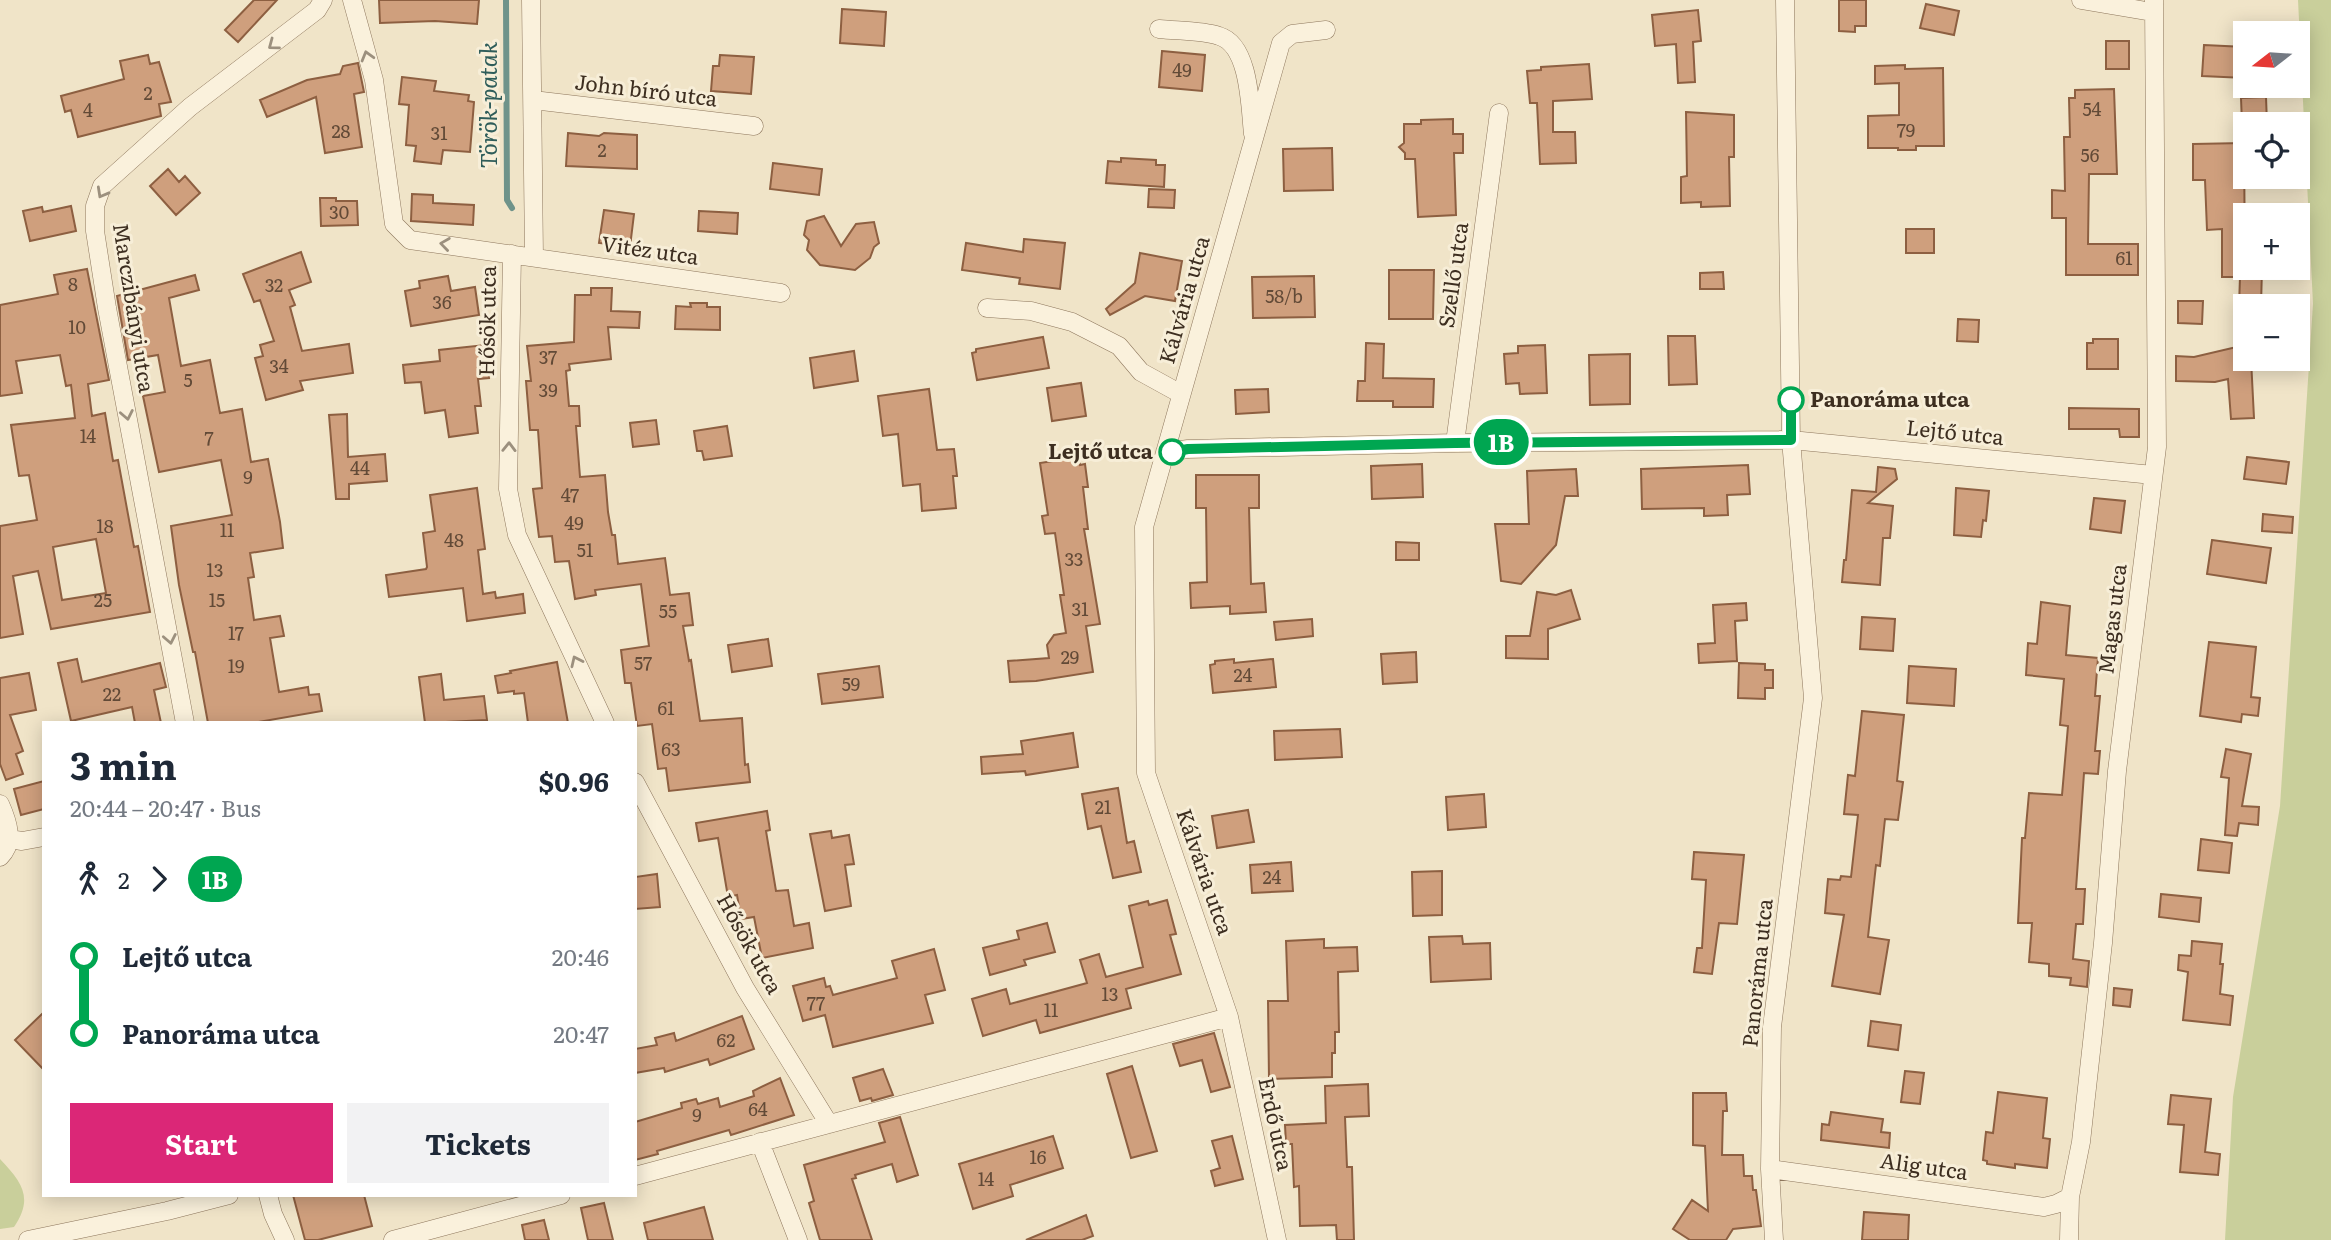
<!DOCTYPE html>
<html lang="en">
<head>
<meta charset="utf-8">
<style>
  body { margin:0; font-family:Literata,serif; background:#f2f2f3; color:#1f2937; height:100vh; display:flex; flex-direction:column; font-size:26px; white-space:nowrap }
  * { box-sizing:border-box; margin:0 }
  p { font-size:23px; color:#747a83 }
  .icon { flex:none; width:38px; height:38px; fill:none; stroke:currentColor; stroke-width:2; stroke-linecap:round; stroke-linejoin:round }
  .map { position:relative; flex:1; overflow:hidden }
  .details { position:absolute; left:42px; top:721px; width:595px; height:476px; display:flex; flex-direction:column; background:#fff; border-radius:0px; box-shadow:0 4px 18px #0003 }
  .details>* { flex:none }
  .badge { padding:0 14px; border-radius:23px; font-size:24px; line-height:46px }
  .needle { width:46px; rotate:253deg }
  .buttons { position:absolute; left:2233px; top:21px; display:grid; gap:14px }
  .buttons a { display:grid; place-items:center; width:77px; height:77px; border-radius:0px; background:#fff; box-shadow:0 4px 18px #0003; font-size:35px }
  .map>.badge { position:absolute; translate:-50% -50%; box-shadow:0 0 0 4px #fff }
  .legs { display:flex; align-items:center; gap:10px; height:77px; padding:0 28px; font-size:23px }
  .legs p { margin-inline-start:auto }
  .overview { display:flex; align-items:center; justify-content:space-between; height:119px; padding:0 28px }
  h1 { font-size:38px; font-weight:700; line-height:52px }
  .button { display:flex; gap:14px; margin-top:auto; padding:14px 28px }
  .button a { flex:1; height:80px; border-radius:0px; background:#db2777; color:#fff; font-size:28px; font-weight:700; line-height:80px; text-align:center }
  .button a+a { background:#f2f2f3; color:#1f2937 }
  ul { padding:0 28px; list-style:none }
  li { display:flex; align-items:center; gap:24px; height:77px; font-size:26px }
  li i { display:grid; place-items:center; width:10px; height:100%; margin:0 9px; background:currentColor }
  li i::after { content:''; width:18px; height:18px; margin:-9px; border:5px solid; border-radius:50%; background:#fff }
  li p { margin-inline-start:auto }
  li:first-child i { background:linear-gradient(#0000 50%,currentColor 0) }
  li:last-child i { background:linear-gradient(currentColor 50%,#0000 0) }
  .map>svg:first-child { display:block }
</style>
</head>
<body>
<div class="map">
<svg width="2331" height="1240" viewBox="0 0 2331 1240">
  <rect width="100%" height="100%" fill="#f0e4c8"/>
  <path fill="#c9cf9b" d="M2298,0H2331V1240H2225L2233,1097L2280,806L2313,304Z
    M0,1159C22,1182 34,1198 14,1227L0,1229Z"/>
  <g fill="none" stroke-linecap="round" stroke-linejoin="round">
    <path stroke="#6f938a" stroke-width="6" d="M506,0L507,200L512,208"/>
  </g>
  <path fill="#cf9f7d" stroke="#8d5f41" stroke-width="2" fill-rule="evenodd" d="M254,0H277L238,42L225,30Z
    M379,0H479L477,24L435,21L380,23Z
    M1839,0H1866V26H1855V32L1839,31Z
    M1926,4L1959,11L1954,35L1920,28Z
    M842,9L886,12L884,46L840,43Z
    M1698,10L1701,41L1693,42L1695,82L1678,83L1676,44L1655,46L1652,15Z
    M2106,41H2129V69H2106Z
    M2204,45L2245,47V78L2202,76Z
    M1162,51L1205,55L1202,91L1159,87Z
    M148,55L150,64L159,62L171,102L159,104L161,116L78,137L71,110L65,112L61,96L124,79L120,61Z
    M720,55L754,57L751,94L711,91L713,66H719Z
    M358,63L364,92L354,94L362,147L325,153L316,97L267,117L260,100L307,80L340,74L343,66Z
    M1589,64L1592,99L1553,101V132H1575L1576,163L1540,164L1537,103H1530L1527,71L1541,70V67Z
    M1905,65V69L1943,68L1944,146H1916V150H1898V148H1868V116L1899,115V83L1875,84V66Z
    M402,77L436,81L434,91L469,95L468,101L474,102L470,152L443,150L441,164L414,161L416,146L406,145L409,105L399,104Z
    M2114,89L2117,174H2089L2088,244H2138V275H2066V218H2052V190L2065,191L2064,137H2070L2069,98H2075V90Z
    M2266,97L2267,124H2242L2241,98Z
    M1686,112L1734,115V157H1729L1730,206L1701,207V202L1681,203V177L1687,176Z
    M1453,119V134H1463V153H1454L1456,215L1418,217L1415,159H1405V153L1399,147L1404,143V124H1421V120Z
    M568,133L599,136L604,133L637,135V169L566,166Z
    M2244,143L2245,268H2262L2261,306H2239L2240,277H2222V229L2207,230L2205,180H2193V144Z
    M1332,148L1333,190L1284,191L1283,149Z
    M1121,158L1156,160V165H1165L1164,187L1106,183L1108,161L1121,162Z
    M773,163L822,169L819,195L770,189Z
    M168,169L179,182L185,176L200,193L176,215L150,186Z
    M1149,189L1175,190L1174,208L1148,207Z
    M412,194L433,195V203L474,205L473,225L411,221Z
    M320,198H336V201H357L358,225L321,226Z
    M71,206L76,231L30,241L23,211L42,207L43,212Z
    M604,210L634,214L630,247L599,243Z
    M699,211L738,213L737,234L698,231Z
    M824,216L841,246L856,224L874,222L879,243L874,247L870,258L855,270L820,265L807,250L809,240L804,235L807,221Z
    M1906,229H1934V253H1906Z
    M1024,239L1065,243L1060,289L1019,284L1020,278L962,270L966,243L1023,252Z
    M301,252L311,282L289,290L295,305L290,307L302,351L349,344L353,373L300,381L303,390L266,400L255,358L263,356L260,345L274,341L260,300L254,302L243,274Z
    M1140,253L1182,261L1175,301L1145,296L1110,315L1106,309L1135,283Z
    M87,269L109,380L88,384L92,416L105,413L113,461L118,460L134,547L138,546L150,612L51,629L38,571L13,576L23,634L0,638V526L37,520L29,475L19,476L11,425L75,418L71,385L66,386L60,355L16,361L22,393L0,396V305L58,294L54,275ZM96,539L106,593L62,600L53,547Z
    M1389,270H1434L1433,319H1389Z
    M1723,272L1724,289H1700V273Z
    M195,275L199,290L169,298L181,366L210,360L220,413L242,409L251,462L268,459L280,522L283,548L250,553L254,577L248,578L254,620L280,616L284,636L270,638L279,692L308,687L309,695L319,694L322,711L253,723H208L195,652H193L179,585L171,526L232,515L221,460L159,472L143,396L165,392L158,355L128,360L117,296Z
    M448,276L451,291L475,287L479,315L411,326L405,291L420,288L419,281Z
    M1314,276L1315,317L1253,318L1252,277Z
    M591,288H612L611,311L640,312L639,328L608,327L611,359L569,364L570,370L566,371L569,406H579L580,426H576L580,477L605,475L608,512L612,535H615L618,564L665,558L670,595L689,593L693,625L683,626L689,661L691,660L700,721L742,718L745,765L748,764L750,782L669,791L666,768L658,769L652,724L637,726L631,683H625L621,650L649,646L641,584L595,590L596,595L575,599L569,561L555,562L552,536L539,537L533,489L542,488L538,430H530L526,381H531L527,346L574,342L575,295H591Z
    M2178,301H2203L2202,324L2178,323Z
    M690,303H707V307H720V330L675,329L676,306L691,307Z
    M1958,319L1979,320L1978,342L1957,341Z
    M1668,336H1695L1697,384L1669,385Z
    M1043,337L1049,368L977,380L972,353L976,352V349Z
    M2093,339H2118V369H2087V343H2093Z
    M1366,343L1384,344L1383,378L1434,379L1433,407H1393V401H1357L1358,381H1365Z
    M485,345L489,378L478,379L481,406H475L478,433L449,437L445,410L425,413L421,382L405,383L403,365L440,361L439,350Z
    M1545,345L1547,393L1520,394L1519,383L1506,384L1504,354L1518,353V346Z
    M2245,345V359H2251L2254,418L2231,419L2228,379L2215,382L2176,381V356L2194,357Z
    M854,351L858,381L814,388L810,358Z
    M1630,354V404L1590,405L1589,355Z
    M1081,383L1086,416L1052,421L1047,388Z
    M929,389L937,450L954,449L957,476H953L956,508L922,511L920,484L903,486L898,434L883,436L878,396Z
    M1268,389L1269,412L1236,414L1235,390Z
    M2069,408L2139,409V437H2120L2119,429H2069Z
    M347,414L348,457L385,454L387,481L349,484V499H336L329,415Z
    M656,420L659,444L633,447L630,423Z
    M727,426L732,456L704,460L702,451H697L694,431Z
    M1078,457L1080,465L1085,464L1088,487H1083L1088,529H1084L1100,624L1086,626L1093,672L1036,681L1010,682L1008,661L1049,658L1047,645L1054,635L1066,633L1060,595H1064L1055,533L1045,534L1042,516L1048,515L1040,463Z
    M2247,457L2289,462L2286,484L2244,479Z
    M1422,464L1423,497L1372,499L1371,466Z
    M1748,465L1750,494L1727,495L1728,515L1704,516V508L1642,509L1641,469Z
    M1878,467L1895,469L1897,479L1868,503L1893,506L1890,538H1883L1880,585L1842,582L1844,560H1846L1852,490L1876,492Z
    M1576,469L1578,496H1565L1556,545L1521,584L1501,581L1495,524H1529L1527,471Z
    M1196,475H1259V508H1249L1251,584L1264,583L1266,612L1230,614V606L1191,608L1190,583L1207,582L1206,508H1196Z
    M477,488L485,549L478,550L483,594L495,592L496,598L523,594L525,613L467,621L463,588L389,597L386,575L426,569L427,567L423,533L435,531L430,495Z
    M1956,488L1989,491L1986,521L1983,520L1981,537L1954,535Z
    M2094,498L2125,501L2121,533L2090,529Z
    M2263,514L2293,517L2292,533L2262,531Z
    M2212,540L2271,548L2266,583L2207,574Z
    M1396,542L1419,543V560H1396Z
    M1571,590L1580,619L1548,629V659L1506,658V636H1530L1537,592L1556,595Z
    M2041,602L2070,606L2066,655L2098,658L2095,696H2100L2095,751H2100L2098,774L2084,773L2076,889H2085L2083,924H2076L2073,959L2089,961L2087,987L2070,985L2071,978L2049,976V964L2029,962L2032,923H2018L2022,838H2025L2029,793L2062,795L2068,726L2060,725L2064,679L2026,675L2028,643L2037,644Z
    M1746,603L1747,620L1735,621L1737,661L1699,663L1698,644L1715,643L1713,605Z
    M1862,617L1895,619L1893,651L1860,649Z
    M1312,619L1313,636L1276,640L1274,622Z
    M768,639L772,666L732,672L728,645Z
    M2209,642L2256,647L2251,697L2260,698L2258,716L2242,714L2241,722L2200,716Z
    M1416,652L1417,682L1383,684L1381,654Z
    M77,659L82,682L160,663L166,687L154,690L161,723H135L132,707L71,721L58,663Z
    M1234,659V663L1273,659L1276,687L1213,693L1210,665L1215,664V661Z
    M557,662L568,723H528L524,693L514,694V691L498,693L495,676L511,673L510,671Z
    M1739,663L1765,664V670H1773V688H1765V699L1738,698Z
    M879,666L883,697L822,704L818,674Z
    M1909,666L1956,669L1954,706L1907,703Z
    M29,673L36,710L10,715L23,751L16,754L23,774L6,780L0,764V678Z
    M441,674L444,700L484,696L487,720L425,723L419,677Z
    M1862,711L1904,715L1897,781L1903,782L1898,820L1885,819L1880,866L1876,865L1868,937L1889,940L1880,994L1832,986L1844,915L1825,913L1828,879L1840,880L1841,876L1851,877L1858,815L1844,814L1848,775L1855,776Z
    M1340,729L1342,757L1275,760L1274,731Z
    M1073,733L1078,767L1026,775L1025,771L982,774L981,757L1023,754L1021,741Z
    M2226,749L2251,754L2242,806L2259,807L2258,825L2239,823L2237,836L2225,835L2229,778L2221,777Z
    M44,781V809L21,815L14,789Z
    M1118,788L1127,843L1134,841L1141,872L1113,878L1101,826L1088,829L1082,794Z
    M1484,794L1486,827L1448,830L1446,797Z
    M1248,810L1254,842L1217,848L1212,816Z
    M767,811L770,830L766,831L776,891L788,890L794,926L809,923L813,948L762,958L754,917L741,919L737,895L728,897L718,838L699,841L696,823Z
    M831,831L832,838L849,835L854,864L845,865L851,906L825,911L810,834Z
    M2201,839L2232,843L2229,873L2198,870Z
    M1694,852L1744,855L1737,924L1719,923L1712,974L1694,972L1697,948H1702L1706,880L1692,879Z
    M1291,862L1293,891L1252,893L1250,865Z
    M1442,871V915L1413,916L1412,872Z
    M657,874L660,907L635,909V877Z
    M2161,894L2201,898L2199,922L2159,917Z
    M1167,900L1176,934L1170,935L1181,974L1126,989L1131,1008L1040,1033L1036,1020L983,1036L972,999L1006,989L1010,1004L1087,983L1080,960L1099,954L1106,977L1143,967L1129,906L1148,901L1149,905Z
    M1047,923L1055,952L1024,960L1026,965L990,975L983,948L1019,939L1017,931Z
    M1462,936L1463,944L1490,943L1491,979L1431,982L1429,937Z
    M1324,939V948L1357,947L1358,971L1338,972L1339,1032H1335V1053H1332V1077L1269,1079L1268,1001H1288L1286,941Z
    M2192,941L2222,944L2220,964H2223L2220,994L2233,996L2230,1025L2183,1020L2188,972L2178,970L2179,955L2191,956Z
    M934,949L945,990L925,995L933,1023L833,1047L825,1015L803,1021L793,986L824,978L826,987L830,986L833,995L897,978L892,961Z
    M2114,988L2132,990L2130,1007L2113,1005Z
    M44,1012V1070L15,1040Z
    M742,1016L754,1049L710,1065L708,1059L665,1072L664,1068L635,1073V1049L657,1045L655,1038L674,1033L676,1041Z
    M1871,1021L1901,1025L1898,1050L1868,1046Z
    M1214,1033L1230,1087L1211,1092L1202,1060L1180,1066L1173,1044Z
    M1132,1066L1157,1151L1131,1158L1107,1074Z
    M883,1069L893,1095L872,1101L871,1098L860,1101L853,1078Z
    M1905,1071L1924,1073L1920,1104L1901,1102Z
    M780,1078L794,1115L731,1135L729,1130L657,1151L658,1154L635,1160V1122L682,1108L681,1103L696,1099L698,1104L718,1098L720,1107L754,1096L753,1091Z
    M1368,1084L1369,1116L1345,1117L1347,1167H1352L1354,1240H1337L1336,1225L1300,1226L1299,1186L1294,1187L1292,1144H1286L1285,1125L1326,1123L1325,1086Z
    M1998,1092L2047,1098L2043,1138L2050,1139L2047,1168L2015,1164V1168L1987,1164V1161L1983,1160L1986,1132L1993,1133Z
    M1693,1093H1726L1727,1111H1723L1722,1155H1743L1744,1176H1752L1753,1190H1756L1761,1226L1733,1229L1726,1240H1690L1673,1229L1692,1200L1708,1211L1705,1146L1693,1145Z
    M2171,1095L2211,1099L2205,1152L2220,1154L2218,1175L2180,1172L2184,1125L2168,1124Z
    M1831,1112L1883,1119L1881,1132L1890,1133L1889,1148L1821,1140L1822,1124L1829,1125Z
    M900,1117L918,1175L897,1182L892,1164L855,1175L856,1178L852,1179L872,1240H820L809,1203L814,1201L804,1165L885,1142L879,1123Z
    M1053,1136L1063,1168L1010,1185L1013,1196L973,1209L959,1164Z
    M1232,1136L1243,1179L1215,1186L1211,1171L1220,1168L1212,1141Z
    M293,1195H364L372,1226L318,1240H305Z
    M604,1203L613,1240H588L581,1208Z
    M704,1207L713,1240H648L644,1223Z
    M1864,1212L1909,1215L1908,1240H1862Z
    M1086,1215L1093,1236L1082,1240H1026Z
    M544,1220L549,1240H525L522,1225Z"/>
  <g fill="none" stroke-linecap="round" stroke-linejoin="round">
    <g stroke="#8d765c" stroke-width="19">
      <path id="minor" d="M352,0L374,80L394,224L410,240L781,293
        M531,0L534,257
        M2081,0L2152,12
        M1159,29C1178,31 1201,30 1219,36C1250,45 1250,107 1253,134
        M533,100L754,126
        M512,254L508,489L517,535L605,723
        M987,308L1031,311L1072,322L1119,346L1141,372L1181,394
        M1455,443L1499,113
        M1165,452L1188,449L1455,443L1791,440L2153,475
        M185,723L107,308L95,231V206L102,186L190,107L317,10L323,0
        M635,782L745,988L829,1124
        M0,804C8,822 15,842 0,857
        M9,839L22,841L44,837
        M760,1142L798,1240
        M1770,1169L2044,1207L2056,1204L2070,1197
        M635,1176L1229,1017
        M268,1195L273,1214L285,1240
        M28,1240L167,1211L229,1195
        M393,1240L561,1195
        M1277,1240L1229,1017L1146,773L1144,527L1281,43L1292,34L1326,30
        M1774,1240L1770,1169L1772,1027L1813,698L1791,440L1785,0
        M2069,1240L2070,1197L2081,1142L2103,943L2117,771L2157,447L2154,0"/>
    </g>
    <use href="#minor" stroke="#faf1dc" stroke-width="18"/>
  </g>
  <defs><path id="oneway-chevron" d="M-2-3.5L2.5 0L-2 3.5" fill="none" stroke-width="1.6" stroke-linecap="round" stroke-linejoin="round" transform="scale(1.75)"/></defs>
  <g stroke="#9c907e">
    <use href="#oneway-chevron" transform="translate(273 45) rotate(143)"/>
    <use href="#oneway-chevron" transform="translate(367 56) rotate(-106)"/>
    <use href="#oneway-chevron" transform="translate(102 193) rotate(119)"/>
    <use href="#oneway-chevron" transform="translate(445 244) rotate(-172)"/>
    <use href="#oneway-chevron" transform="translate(127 415) rotate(79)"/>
    <use href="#oneway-chevron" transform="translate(509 447) rotate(-89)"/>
    <use href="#oneway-chevron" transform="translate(170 639) rotate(79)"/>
    <use href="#oneway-chevron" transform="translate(576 661) rotate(-115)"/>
  </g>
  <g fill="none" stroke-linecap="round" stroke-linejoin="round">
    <g stroke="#fff" stroke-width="16">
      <path id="line-1" d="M1172,452L1188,449L1455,443L1791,440V400"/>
    </g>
    <use href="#line-1" stroke="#00a651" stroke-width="10"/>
  </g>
  <g fill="#fff" stroke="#00a651" stroke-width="3.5">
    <circle cx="1791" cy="400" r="12"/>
    <circle cx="1172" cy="452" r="12"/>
  </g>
  <g text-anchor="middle" stroke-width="6" stroke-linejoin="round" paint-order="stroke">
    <g font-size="18" fill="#624a37">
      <text x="1182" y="77">49</text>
      <text x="148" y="100">2</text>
      <text x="2092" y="116">54</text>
      <text x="88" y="117">4</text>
      <text x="1906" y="137">79</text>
      <text x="341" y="138">28</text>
      <text x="439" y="140">31</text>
      <text x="602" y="157">2</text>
      <text x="2090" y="162">56</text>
      <text x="339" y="219">30</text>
      <text x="2124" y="265">61</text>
      <text x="73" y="291">8</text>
      <text x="274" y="292">32</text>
      <text x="1284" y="303">58/b</text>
      <text x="442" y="309">36</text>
      <text x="77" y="334">10</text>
      <text x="548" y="364">37</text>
      <text x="279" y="373">34</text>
      <text x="188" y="387">5</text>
      <text x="548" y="397">39</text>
      <text x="88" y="443">14</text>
      <text x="209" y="445">7</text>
      <text x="360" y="475">44</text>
      <text x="248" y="484">9</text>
      <text x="570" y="502">47</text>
      <text x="574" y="530">49</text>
      <text x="105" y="533">18</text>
      <text x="227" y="537">11</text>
      <text x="454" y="547">48</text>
      <text x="585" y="557">51</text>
      <text x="1074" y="566">33</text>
      <text x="215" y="577">13</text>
      <text x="103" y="607">25</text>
      <text x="217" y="607">15</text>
      <text x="1080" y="616">31</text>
      <text x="668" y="618">55</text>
      <text x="236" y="640">17</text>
      <text x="1070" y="664">29</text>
      <text x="643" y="670">57</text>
      <text x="236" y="673">19</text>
      <text x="1243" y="682">24</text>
      <text x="851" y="691">59</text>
      <text x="112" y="701">22</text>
      <text x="666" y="715">61</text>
      <text x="671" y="756">63</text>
      <text x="1103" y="814">21</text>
      <text x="1272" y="884">24</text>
      <text x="1110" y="1001">13</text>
      <text x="816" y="1010">77</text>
      <text x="1051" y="1017">11</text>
      <text x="726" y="1047">62</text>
      <text x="758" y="1116">64</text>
      <text x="697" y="1122">9</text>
      <text x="1038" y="1164">16</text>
      <text x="986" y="1186">14</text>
    </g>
    <g font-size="21" fill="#3d2e20" stroke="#f7eed8">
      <text transform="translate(646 91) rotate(7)" y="7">John bíró utca</text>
      <text transform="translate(650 251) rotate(8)" y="7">Vitéz utca</text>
      <text transform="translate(1454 275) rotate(-82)" y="7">Szellő utca</text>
      <text transform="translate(1185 300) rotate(-74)" y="7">Kálvária utca</text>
      <text transform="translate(133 308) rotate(81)" y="7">Marczibányi utca</text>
      <text transform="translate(488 321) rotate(-89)" y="7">Hősök utca</text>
      <text transform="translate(1955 433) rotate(6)" y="7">Lejtő utca</text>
      <text transform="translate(2113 619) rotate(-83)" y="7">Magas utca</text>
      <text transform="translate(1204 872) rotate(71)" y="7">Kálvária utca</text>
      <text transform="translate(749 944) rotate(61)" y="7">Hősök utca</text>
      <text transform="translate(1758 973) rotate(-84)" y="7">Panoráma utca</text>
      <text transform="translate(1275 1124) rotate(78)" y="7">Erdő utca</text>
      <text transform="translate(1924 1167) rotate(8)" y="7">Alig utca</text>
    </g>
    <g font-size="21" font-weight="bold" fill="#3d2e20" stroke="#f7eed8" text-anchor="start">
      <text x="1810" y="407">Panoráma utca</text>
      <text x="1153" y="459" text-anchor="end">Lejtő utca</text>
    </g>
    <g font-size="23" font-style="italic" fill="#2f5d5a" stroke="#f7eed8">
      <text transform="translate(489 105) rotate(-90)" y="8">Török-patak</text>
    </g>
  </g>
</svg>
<div class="buttons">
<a><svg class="needle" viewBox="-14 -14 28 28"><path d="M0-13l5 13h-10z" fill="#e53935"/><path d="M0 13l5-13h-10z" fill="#747a83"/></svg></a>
<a><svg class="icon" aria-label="locate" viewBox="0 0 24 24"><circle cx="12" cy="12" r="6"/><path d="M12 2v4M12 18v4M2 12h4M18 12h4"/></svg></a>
<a>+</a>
<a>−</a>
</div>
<b class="badge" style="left:1501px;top:442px;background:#00a651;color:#fff">1B</b>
<section class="details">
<div class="overview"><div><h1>3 min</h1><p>20:44 – 20:47 · Bus</p></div><b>$0.96</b></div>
<div class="legs"><svg class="icon" aria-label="walk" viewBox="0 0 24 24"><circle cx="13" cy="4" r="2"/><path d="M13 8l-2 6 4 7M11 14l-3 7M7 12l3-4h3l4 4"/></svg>2<svg class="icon" aria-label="forward" viewBox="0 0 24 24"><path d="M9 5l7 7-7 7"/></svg><b class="badge" style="background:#00a651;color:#fff">1B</b></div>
<ul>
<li><i style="color:#00a651"></i><b>Lejtő utca</b><p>20:46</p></li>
<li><i style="color:#00a651"></i><b>Panoráma utca</b><p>20:47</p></li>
</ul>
<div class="button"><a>Start</a><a>Tickets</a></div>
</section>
</div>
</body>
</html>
